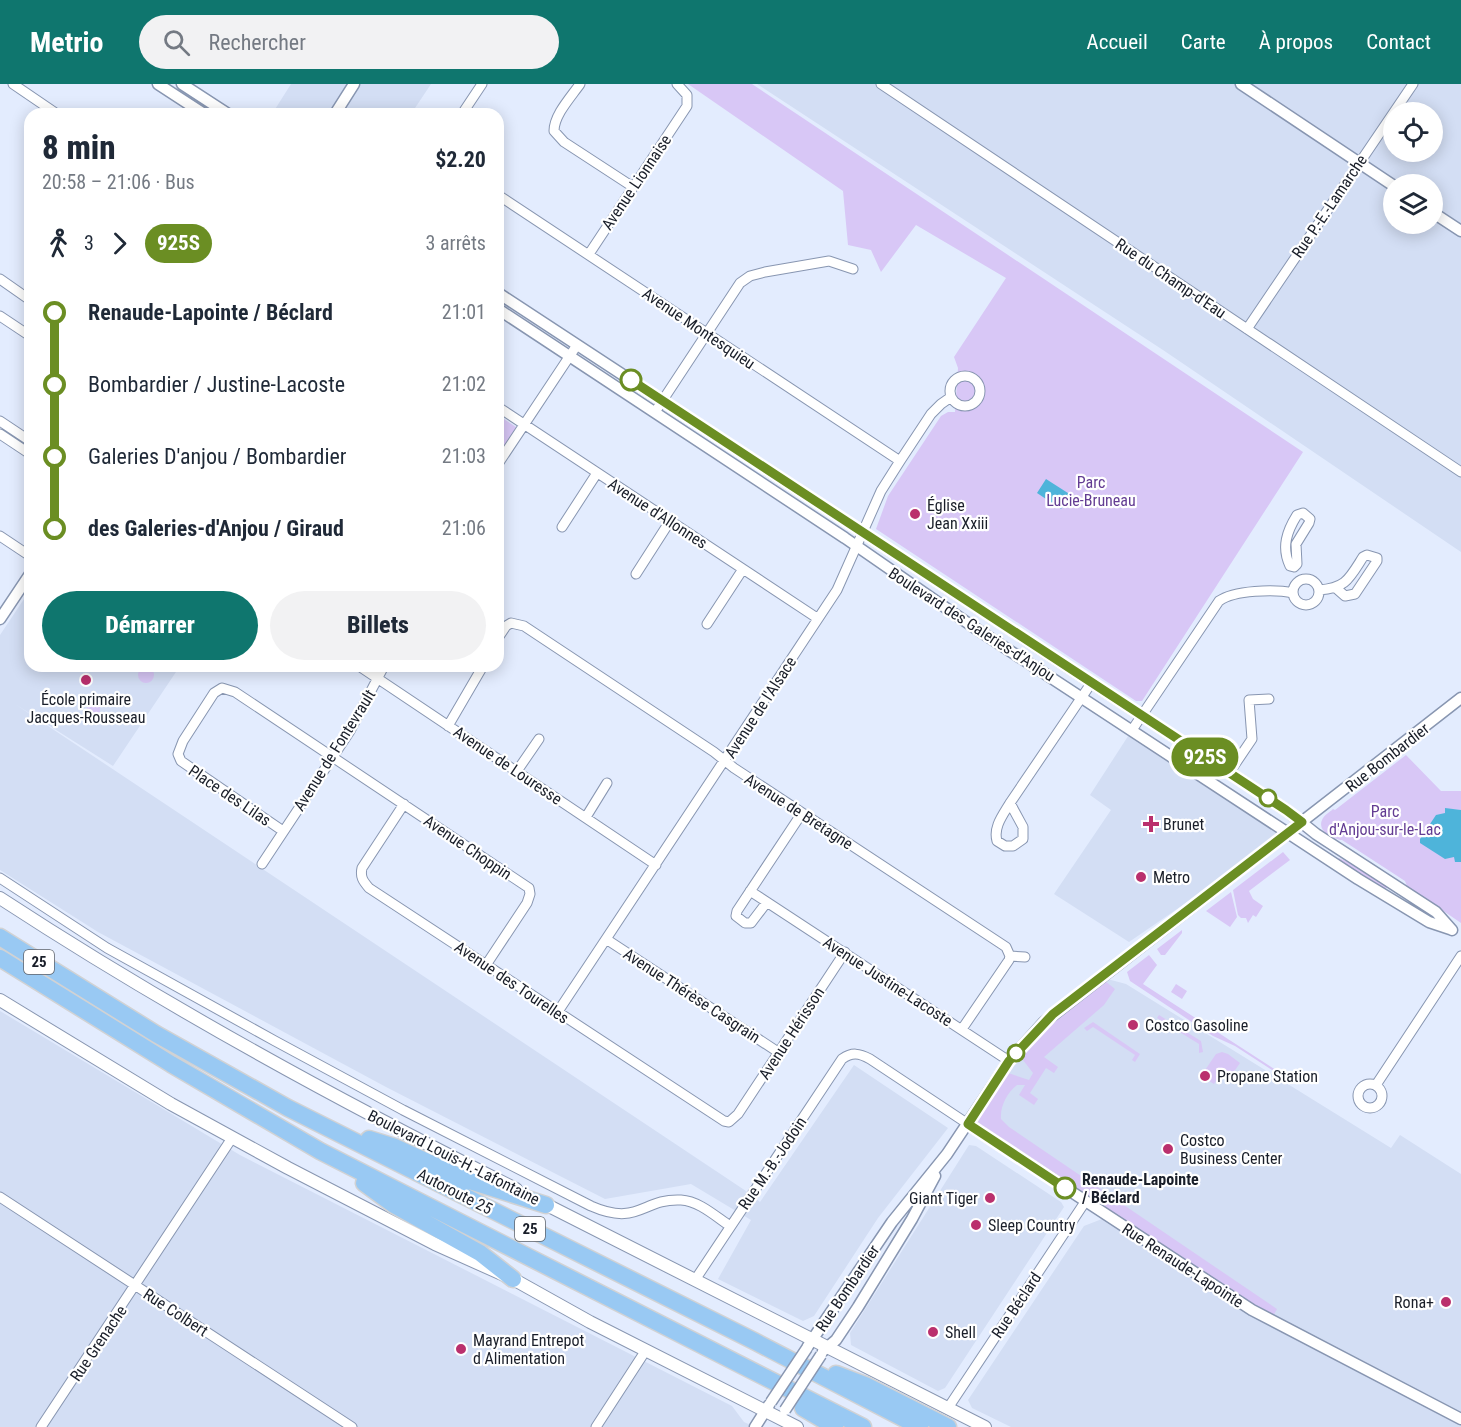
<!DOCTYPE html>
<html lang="fr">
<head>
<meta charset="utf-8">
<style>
  body { margin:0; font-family:"Roboto Condensed",sans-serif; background:#f2f2f3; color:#1f2937; height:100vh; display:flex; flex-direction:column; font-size:22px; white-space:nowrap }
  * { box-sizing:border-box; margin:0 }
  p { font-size:20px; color:#747a83 }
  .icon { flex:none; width:33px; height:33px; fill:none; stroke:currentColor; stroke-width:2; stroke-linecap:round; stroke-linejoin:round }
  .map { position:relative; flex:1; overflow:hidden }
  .sheet { position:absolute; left:24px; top:24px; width:480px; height:564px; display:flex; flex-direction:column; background:#fff; border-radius:18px; box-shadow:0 3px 15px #0003 }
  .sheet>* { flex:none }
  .badge { padding:0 12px; border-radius:20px; font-size:21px; line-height:39px }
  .controls { position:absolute; left:1383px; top:18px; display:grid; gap:12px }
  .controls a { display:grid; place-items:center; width:60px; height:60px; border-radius:50%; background:#fff; box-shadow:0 3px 15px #0003; font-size:30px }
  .map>.badge { position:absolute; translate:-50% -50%; box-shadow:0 0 0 3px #fff }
  .legs { display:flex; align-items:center; gap:9px; height:66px; padding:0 18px; font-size:20px }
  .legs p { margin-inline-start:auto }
  .headline { display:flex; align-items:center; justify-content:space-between; height:102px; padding:0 18px }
  h1 { font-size:33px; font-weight:800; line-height:45px }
  .cta { display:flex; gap:12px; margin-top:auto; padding:12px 18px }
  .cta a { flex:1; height:69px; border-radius:36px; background:#0f766e; color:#fff; font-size:24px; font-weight:800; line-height:69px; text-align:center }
  .cta a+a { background:#f2f2f3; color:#1f2937 }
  ul { padding:0 18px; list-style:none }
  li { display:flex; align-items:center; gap:21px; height:72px; font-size:22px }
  li i { display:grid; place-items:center; width:9px; height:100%; margin:0 8px; background:currentColor }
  li i::after { content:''; width:15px; height:15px; margin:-8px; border:4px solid; border-radius:50%; background:#fff }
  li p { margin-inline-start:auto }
  li:first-child i { background:linear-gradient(#0000 50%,currentColor 0) }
  li:last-child i { background:linear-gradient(currentColor 50%,#0000 0) }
  header { display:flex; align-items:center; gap:36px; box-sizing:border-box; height:84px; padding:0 30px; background:#0f766e; color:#fff }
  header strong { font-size:28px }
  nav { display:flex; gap:33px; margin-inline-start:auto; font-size:21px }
  .search { width:420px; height:54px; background:#f2f2f3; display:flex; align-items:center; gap:15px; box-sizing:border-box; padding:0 21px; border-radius:33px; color:#747a83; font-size:22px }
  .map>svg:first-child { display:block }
</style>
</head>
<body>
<header>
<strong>Metrio</strong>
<div class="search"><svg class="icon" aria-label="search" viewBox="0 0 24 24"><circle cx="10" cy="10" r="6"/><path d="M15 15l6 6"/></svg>Rechercher</div>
<nav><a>Accueil</a><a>Carte</a><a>À propos</a><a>Contact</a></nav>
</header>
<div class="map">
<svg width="1461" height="1343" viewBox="0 0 1461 1343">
  <rect width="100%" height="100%" fill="#e3ecfe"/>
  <path fill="#d3def4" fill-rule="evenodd" d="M291,0H431L411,30H272Z
    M757,0H1461V468L1163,266ZM1394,28H1432V68H1394ZM1394,100H1432V140H1394Z
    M30,506V582H180L113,682L15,620L746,1107L760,1118L854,981L948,1044L878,1134L814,1232L803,1237L718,1195L751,1136L691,1100L605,1115L386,1003L98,848L0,786V551Z
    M1132,646L1289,748L1129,858L1054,810L1111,726L1090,711Z
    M1100,893L1126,900L1391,1064L1400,1051L1461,1090V1343H1011L972,1324L968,1316L1084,1142L1107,1133L968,1040L1009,977Z
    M0,927L240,1071L732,1322L744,1338L755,1343H0Z
    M969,1061L976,1062L1061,1118L1064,1123L945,1304L938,1307L851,1261L850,1249Z"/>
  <path fill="#d8c7f6" d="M688,0H752L1303,368L1142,617H1136L876,445L888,412L941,332L948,328H955L958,284L954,273L1006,194L916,141L881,188L871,166L848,161L843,107Z
    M498,331L519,345L498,377Z
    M138 591a8 8 0 1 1 16 0a8 8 0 1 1-16 0Z
    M88,611L101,612L99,638H86Z
    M1406,671L1441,707H1461V726L1445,725L1456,778H1461V839L1407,802L1405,797L1342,756C1333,755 1317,747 1322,736C1324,731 1330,728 1333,725L1335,726Z
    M1283,768L1290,776L1249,807L1253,815L1263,822L1256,833L1253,831L1248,839L1246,834H1241L1238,831L1233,806Z
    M1339,774L1365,786L1388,803L1387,804L1383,805L1338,776Z
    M1231,808L1237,833L1230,843L1206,827Z
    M1182,846V849L1165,871H1161L1157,865Z
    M1149,871L1157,881L1143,900L1279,988L1278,990L1235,962L1213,952L1130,897L1127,888Z
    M1100,893L1115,905L1104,921L1044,973L1058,983L1054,989L1046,984L1030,1009L1038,1015L1034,1021L1019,1011L1025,1001H1017C1007,1009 1000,1022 1001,1035L1009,1043L1277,1225L1271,1236L968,1040L1002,987L1029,996L1033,989L1023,976L1019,965Z
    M1176,900L1187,907L1182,915L1171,908Z
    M1159,931L1201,957L1203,968L1199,969V960L1157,934Z
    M1093,938L1140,970L1135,978L1132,976L1135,971L1093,943L1087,947L1084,944Z
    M1222,968L1228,970L1240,979L1231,992L1223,987L1214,1000L1201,992L1216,970Z"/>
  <path fill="#4eb4da" d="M1046,395L1071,411L1061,425L1037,409Z
    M1445,724L1461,726V778H1455L1454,773L1445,775L1420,759V755L1436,731L1445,729Z"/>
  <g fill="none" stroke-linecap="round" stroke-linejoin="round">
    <g stroke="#8896b1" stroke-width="11">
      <path id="minor" d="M13,0L57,30
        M580,0C571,13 554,31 554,47L564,58L633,103
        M881,0L1461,388
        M462,30L482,0
        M498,111L900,377
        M589,170L687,22V11L677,0
        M0,195L30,216
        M0,232L30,252
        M1247,245L1413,0
        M950 307a15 15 0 1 1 30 0a15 15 0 1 1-30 0Z
        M498,323L817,534
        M655,328L740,199L750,192L765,188L829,177L853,185
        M0,337L30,357
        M0,350L30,370
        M498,380L577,261
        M1303,429L1310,435L1309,439L1296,460L1297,480L1294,483L1290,482C1281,463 1287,447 1297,431Z
        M562,443L597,389
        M0,452L30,472
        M636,490L670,437
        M1293 508a13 13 0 1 1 26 0a13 13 0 1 1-26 0Z
        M1319,506C1346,504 1349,495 1363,473L1367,471L1377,474V477L1355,510L1345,512L1337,505
        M707,540L743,485
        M498,554L506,542L511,539L524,542L714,668L734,684L1006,863L1010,872L1009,876L962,945
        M359,582L656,781
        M448,642L483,582
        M1132,646L1219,517C1234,506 1275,505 1293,509
        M517,687L539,655
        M1229,689L1252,655L1249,616L1269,615
        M1010,719L1023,743V755L1013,762H1005L997,757C993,743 1003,731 1010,719L1092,598
        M404,720L362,784C360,793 363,797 369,804L724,1037L729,1038L738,1030L845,868
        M586,733L607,699
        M283,747L181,677L178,670L183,657L214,609L222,604L235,608L529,804L530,810L527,819L486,881
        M262,780L350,647L384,582
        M0,794L107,864L275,957L403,1026L591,1122C639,1143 642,1114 681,1116C699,1117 715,1132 730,1142
        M750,807L1009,977
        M767,818L751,839H745L736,832L737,827L802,729
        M606,855L778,968
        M1010,872L1025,873
        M557,929L837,506L881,407L900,377L931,330L941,320L951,313
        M1358 1012a12 12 0 1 1 24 0a12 12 0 1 1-24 0Z
        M1376,1001L1461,872
        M0,1113L352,1343
        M695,1196L842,975C852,968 859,969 870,975L968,1040
        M948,1324L1085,1118
        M41,1343L232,1054
        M596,1343L646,1266"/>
    </g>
    <g stroke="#8896b1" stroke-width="13">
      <path id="tertiary" d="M158,0L204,30
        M182,0L228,30
        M1241,0L1394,102
        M335,30L354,0
        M1432,128L1461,147
        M498,209L1286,726L1316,750L1436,828L1452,846
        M498,225L845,454L972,542L1358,795L1429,838L1450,845
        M0,535L30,490
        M968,1040L1252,1226L1461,1335
        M808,1262L892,1138L947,1070L1009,977L1043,939L1461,614
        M823,1267L836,1256L858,1223L912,1135L935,1092
        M755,1343L769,1321"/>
    </g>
    <g stroke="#8896b1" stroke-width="14">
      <path id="secondary" d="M0,814C165,922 339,1017 516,1105
        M0,916L171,1020L288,1084L435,1160L513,1195L590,1238L797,1343
        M539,1117L985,1343"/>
    </g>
    <g stroke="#d1d2d4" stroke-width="19">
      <path id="motorway" d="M0,853L156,950L288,1024L754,1257L920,1343
        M0,874L171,980L320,1067L863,1343
        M369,1055L395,1063L467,1096L546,1121
        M364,1099L394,1121L480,1169L513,1195
        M836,1290L865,1301L948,1343
        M803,1324L835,1343"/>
    </g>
    <use href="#minor" stroke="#fff" stroke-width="9"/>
    <use href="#tertiary" stroke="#fff" stroke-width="10"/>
    <use href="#secondary" stroke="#fff" stroke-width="12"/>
    <use href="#motorway" stroke="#99c9f3" stroke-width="16"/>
    <g stroke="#8896b1" stroke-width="13" stroke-linecap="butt">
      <path id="tertiary-bridge" d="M771,1318L807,1264
        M785,1326L821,1271"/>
    </g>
    <use href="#tertiary-bridge" stroke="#fff" stroke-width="10"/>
  </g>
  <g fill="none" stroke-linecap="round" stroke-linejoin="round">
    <g stroke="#fff" stroke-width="14">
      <path id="line-1" d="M631,296L1286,726L1302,738L1053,930L1009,977L968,1040L1065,1104"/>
    </g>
    <use href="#line-1" stroke="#6b8e23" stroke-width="9"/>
  </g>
  <g fill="#fff" stroke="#6b8e23" stroke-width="3">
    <circle cx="631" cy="296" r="10"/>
    <circle cx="1268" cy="714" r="8"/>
    <circle cx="1016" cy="969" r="8"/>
    <circle cx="1065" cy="1104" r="10"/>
  </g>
  <g fill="#ba306d" stroke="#fff" stroke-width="2">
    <circle cx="915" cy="430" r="6"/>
    <circle cx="86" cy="596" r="6"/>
    <path d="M1148 731h6v6h6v6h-6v6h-6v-6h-6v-6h6z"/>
    <circle cx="1141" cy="793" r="6"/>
    <circle cx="1133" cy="941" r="6"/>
    <circle cx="1205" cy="992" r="6"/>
    <circle cx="1168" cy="1065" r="6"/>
    <circle cx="990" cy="1114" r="6"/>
    <circle cx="976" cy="1141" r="6"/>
    <circle cx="1446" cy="1218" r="6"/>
    <circle cx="933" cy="1248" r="6"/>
    <circle cx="461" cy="1265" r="6"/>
  </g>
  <g text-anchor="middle" stroke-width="4.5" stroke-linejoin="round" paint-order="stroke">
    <g fill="#fff" stroke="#5e6269" stroke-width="1.5">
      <rect x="24" y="866" width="30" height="24" rx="4.5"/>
      <rect x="515" y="1133" width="30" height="24" rx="4.5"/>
    </g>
    <g font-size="15" font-weight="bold" fill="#191e29">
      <text x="39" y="883">25</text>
      <text x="530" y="1150">25</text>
    </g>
    <g font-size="16" fill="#191e29" stroke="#fff">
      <text transform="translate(636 98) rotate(-56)" y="6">Avenue Lionnaise</text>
      <text transform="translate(1329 122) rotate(-56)" y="6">Rue P.-E.-Lamarche</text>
      <text transform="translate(1171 194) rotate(34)" y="6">Rue du Champ-d'Eau</text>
      <text transform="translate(699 244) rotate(34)" y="6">Avenue Montesquieu</text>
      <text transform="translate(658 429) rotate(33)" y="6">Avenue d'Allonnes</text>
      <text transform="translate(972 540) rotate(33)" y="6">Boulevard des Galeries-d'Anjou</text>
      <text transform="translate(760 623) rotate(-57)" y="6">Avenue de l'Alsace</text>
      <text transform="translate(334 666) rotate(-58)" y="6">Avenue de Fontevrault</text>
      <text transform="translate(1387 673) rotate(-38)" y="6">Rue Bombardier</text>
      <text transform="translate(508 681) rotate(34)" y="6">Avenue de Louresse</text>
      <text transform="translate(230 711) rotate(34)" y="6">Place des Lilas</text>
      <text transform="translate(799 727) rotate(33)" y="6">Avenue de Bretagne</text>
      <text transform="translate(468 763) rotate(34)" y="6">Avenue Choppin</text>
      <text transform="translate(888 897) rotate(33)" y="6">Avenue Justine-Lacoste</text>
      <text transform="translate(512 898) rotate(34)" y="6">Avenue des Tourelles</text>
      <text transform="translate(692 911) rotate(33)" y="6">Avenue Thérèse Casgrain</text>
      <text transform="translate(791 949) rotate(-57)" y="6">Avenue Hérisson</text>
      <text transform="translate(454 1073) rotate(27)" y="6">Boulevard Louis-H.-Lafontaine</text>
      <text transform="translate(772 1079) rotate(-56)" y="6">Rue M.-B.-Jodoin</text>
      <text transform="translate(455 1107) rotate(27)" y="6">Autoroute 25</text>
      <text transform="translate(1183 1181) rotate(33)" y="6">Rue Renaude-Lapointe</text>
      <text transform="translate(847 1204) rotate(-56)" y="6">Rue Bombardier</text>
      <text transform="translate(1016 1221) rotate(-56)" y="6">Rue Béclard</text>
      <text transform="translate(176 1228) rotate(33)" y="6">Rue Colbert</text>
      <text transform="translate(98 1259) rotate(-56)" y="6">Rue Grenache</text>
    </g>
    <g font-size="16" fill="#633c93" stroke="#fff">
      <text x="1091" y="404">Parc<tspan x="1091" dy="18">Lucie-Bruneau</tspan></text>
      <text x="1385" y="733">Parc<tspan x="1385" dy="18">d'Anjou-sur-le-Lac</tspan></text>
    </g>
    <g font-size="16" fill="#191e29" stroke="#fff" text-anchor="start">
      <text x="927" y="427">Église<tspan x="927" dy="18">Jean Xxiii</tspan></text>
      <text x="86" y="621" text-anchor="middle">École primaire<tspan x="86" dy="18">Jacques-Rousseau</tspan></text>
      <text x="1163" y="746">Brunet</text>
      <text x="1153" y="799">Metro</text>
      <text x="1145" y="947">Costco Gasoline</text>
      <text x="1217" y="998">Propane Station</text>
      <text x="1180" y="1062">Costco<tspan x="1180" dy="18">Business Center</tspan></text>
      <text x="978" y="1120" text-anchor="end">Giant Tiger</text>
      <text x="988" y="1147">Sleep Country</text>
      <text x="1434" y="1224" text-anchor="end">Rona+</text>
      <text x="945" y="1254">Shell</text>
      <text x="473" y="1262">Mayrand Entrepot<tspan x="473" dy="18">d Alimentation</tspan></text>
    </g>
    <g font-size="16" font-weight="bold" fill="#191e29" stroke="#fff" text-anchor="start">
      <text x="1082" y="1101">Renaude-Lapointe<tspan x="1082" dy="18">/ Béclard</tspan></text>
    </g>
  </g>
</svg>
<div class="controls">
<a><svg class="icon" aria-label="locate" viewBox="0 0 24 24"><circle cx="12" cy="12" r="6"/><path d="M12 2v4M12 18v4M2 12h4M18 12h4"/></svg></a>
<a><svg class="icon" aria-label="layers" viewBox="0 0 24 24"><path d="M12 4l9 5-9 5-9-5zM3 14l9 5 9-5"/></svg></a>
</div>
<b class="badge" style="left:1205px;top:673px;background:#6b8e23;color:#fff">925S</b>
<section class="sheet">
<div class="headline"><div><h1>8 min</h1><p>20:58 – 21:06 · Bus</p></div><b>$2.20</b></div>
<div class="legs"><svg class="icon" aria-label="walk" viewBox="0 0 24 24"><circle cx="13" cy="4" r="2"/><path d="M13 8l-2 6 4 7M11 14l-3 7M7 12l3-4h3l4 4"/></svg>3<svg class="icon" aria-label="forward" viewBox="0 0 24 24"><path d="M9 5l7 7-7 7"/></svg><b class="badge" style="background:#6b8e23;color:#fff">925S</b><p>3 arrêts</p></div>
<ul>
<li><i style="color:#6b8e23"></i><b>Renaude-Lapointe / Béclard</b><p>21:01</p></li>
<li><i style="color:#6b8e23"></i><span>Bombardier / Justine-Lacoste</span><p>21:02</p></li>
<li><i style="color:#6b8e23"></i><span>Galeries D'anjou / Bombardier</span><p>21:03</p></li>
<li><i style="color:#6b8e23"></i><b>des Galeries-d'Anjou / Giraud</b><p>21:06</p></li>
</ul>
<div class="cta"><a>Démarrer</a><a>Billets</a></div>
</section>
</div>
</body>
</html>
